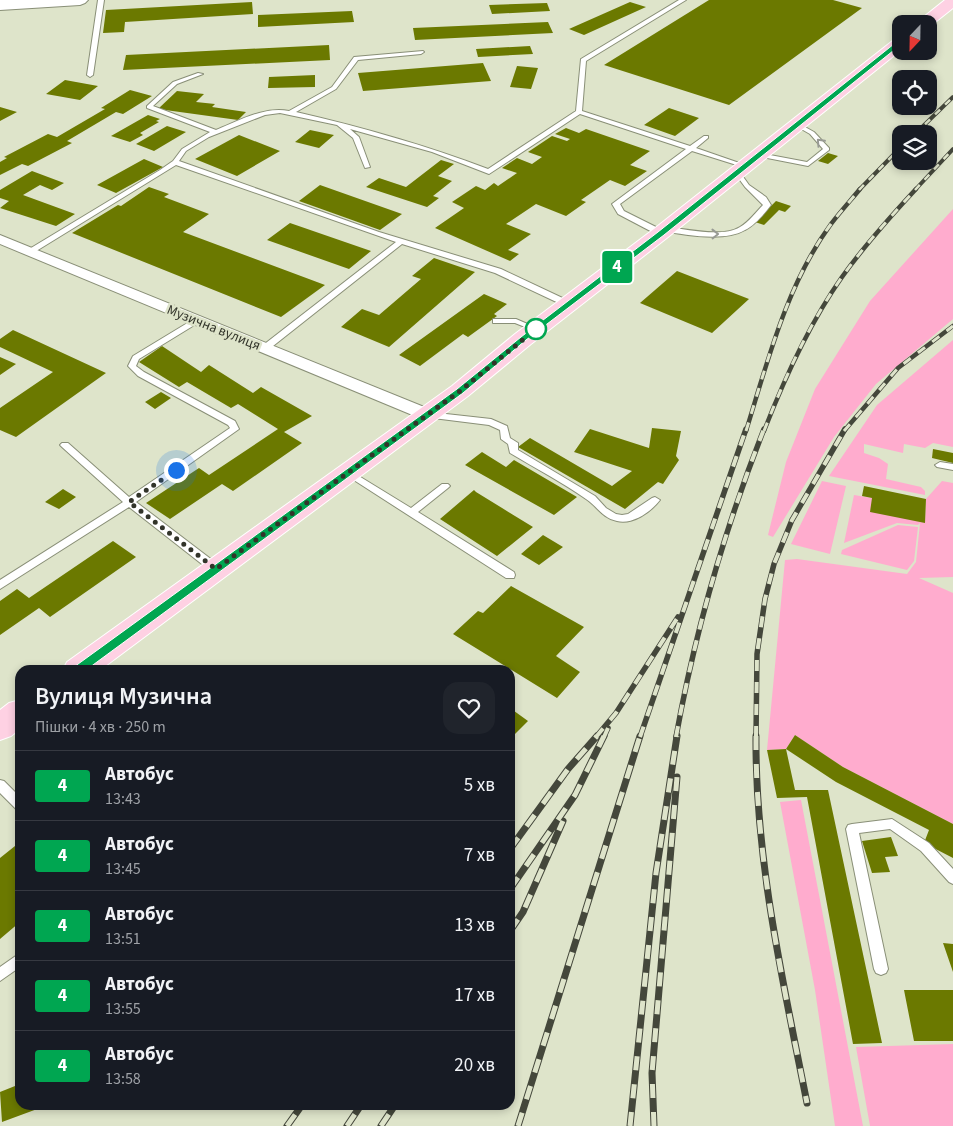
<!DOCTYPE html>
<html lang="uk">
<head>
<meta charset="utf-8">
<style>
  body { margin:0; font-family:"Source Sans 3",sans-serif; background:#20242c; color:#f1f3f6; height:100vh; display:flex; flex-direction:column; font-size:19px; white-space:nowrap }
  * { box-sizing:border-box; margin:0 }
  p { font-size:16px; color:#9ea1a6 }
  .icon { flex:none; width:28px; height:28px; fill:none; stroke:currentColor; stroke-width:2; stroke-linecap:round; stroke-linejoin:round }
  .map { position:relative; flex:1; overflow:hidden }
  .details { position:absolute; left:15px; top:665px; width:500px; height:445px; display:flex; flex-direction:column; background:#171b24; border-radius:15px; box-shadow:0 2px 8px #0003 }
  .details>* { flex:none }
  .badge { padding:0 10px; border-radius:4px; font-size:18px; line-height:32px }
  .needle { width:32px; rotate:202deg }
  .controls { position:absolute; left:892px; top:15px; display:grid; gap:10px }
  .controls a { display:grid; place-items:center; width:45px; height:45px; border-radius:10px; background:#171b24; box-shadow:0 2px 8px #0003; font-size:25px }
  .you { position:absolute; width:25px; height:25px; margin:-12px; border:4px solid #fff; border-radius:50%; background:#1a73e8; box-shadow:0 0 0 8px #1a73e833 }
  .map>.badge { position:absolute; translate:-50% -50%; box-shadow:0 0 0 2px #fff }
  .round { display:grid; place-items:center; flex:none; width:52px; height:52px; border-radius:15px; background:#20242c }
  .summary { display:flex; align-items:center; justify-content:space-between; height:85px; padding:0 20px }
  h1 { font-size:24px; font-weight:600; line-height:38px }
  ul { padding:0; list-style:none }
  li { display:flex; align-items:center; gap:15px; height:70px; padding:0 20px; border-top:1px solid #363941 }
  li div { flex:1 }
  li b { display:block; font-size:19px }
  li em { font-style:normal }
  li .badge { min-width:55px; font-weight:700; text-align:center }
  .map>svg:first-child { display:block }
</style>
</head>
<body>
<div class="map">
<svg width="953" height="1126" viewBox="0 0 953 1126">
  <rect width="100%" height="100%" fill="#dee4ca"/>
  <path fill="#ffacce" d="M953,209V319L876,384L834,437L773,537L768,535L786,462L815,389L870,301Z
    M953,340V447L933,443L925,448L904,444L903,453L864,444V453L879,458L888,464L886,479L921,487L925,491V495L829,476L877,405Z
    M822,481L846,486L830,554L791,544Z
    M942,481L953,483V577L919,578L953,593V824L843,767L795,735L786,749L767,750L785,560L797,559L907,574L916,562L920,523L918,525L897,523L844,543L854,495L872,498L925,522L926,499Z
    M898,525L918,527L914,561L907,570L841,554L842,550Z
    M801,800L863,1126H835L815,990L780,802Z
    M953,1044V1126H870L856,1047Z"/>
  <path fill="#6b7900" d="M709,0H833L862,8L729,105L604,65Z
    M252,2L253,14L125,22L124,32L103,33L106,10Z
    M630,2L646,7L584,35L569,29Z
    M547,3L550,11L492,14L489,5Z
    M352,11L354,22L258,27V15Z
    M548,22L553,33L415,40L413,28Z
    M329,45L330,60L123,70L126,55Z
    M530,46L533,54L478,57L476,49Z
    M483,63L491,81L363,91L358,73Z
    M517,66L538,68L531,89L510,87Z
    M315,75V87L268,88L269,77Z
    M65,80L98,86L80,100L46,94Z
    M130,90L152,96L123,114L116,112L67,141L72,143L28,166L22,164L0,175V162L7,158L4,157L48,134L57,137L105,109L101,108Z
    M177,91L204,94L196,102L215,104L212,107L246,112L238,120L158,109Z
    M0,107L17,112L0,121Z
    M669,108L699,118L675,136L644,125Z
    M148,115L160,119L156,121L159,122L140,133L143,135L130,142L111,136Z
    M167,126L186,132L154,151L136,144Z
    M566,128L579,133L586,129L650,151L630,165L647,171L625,186L610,180L581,200L586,202L566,216L536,204L506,224L531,234L508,250L519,254L510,261L435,228L464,208L452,202L476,186L485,190L494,183L498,186L517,173L502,168L517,158L532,164L542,157L528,152L552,136L567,141L570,139L555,134Z
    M310,130L334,135L319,148L295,142Z
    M239,135L280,151L237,176L195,159Z
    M828,153L838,156L828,164L818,161Z
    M144,159L163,167L116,193L97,185Z
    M441,160L454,164L438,176L452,181L433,196L439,198L427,207L366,187L379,178L406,187Z
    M32,171L64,183L52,190L40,185L23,195L75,214L56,226L0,208L9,201L0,198V190Z
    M320,185L402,214L380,230L299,201Z
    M149,187L169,194L164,197L209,214L183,232L325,285L281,317L72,233L118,205L121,206Z
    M776,201L791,206L785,212L779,210L764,225L749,220L765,206L770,207Z
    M290,223L371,251L349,269L267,240Z
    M434,258L475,272L389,347L341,327L362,309L379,315L421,279L412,276Z
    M677,271L749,299L712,333L640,303Z
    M484,294L507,304L494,314L497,316L468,337L463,334L420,366L399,355Z
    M13,330L106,373L16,437L0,430V408L53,372L0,347V339Z
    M162,346L201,372L209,365L253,393L261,387L312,416L284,432L302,443L233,491L222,484L170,519L146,503L199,468L209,475L278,429L238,404L231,408L187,382L179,387L139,362Z
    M0,357L16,364L0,375Z
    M161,392L171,398L155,409L145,402Z
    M652,428L681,431L676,456L679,460L663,484L658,482L625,509L518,447L530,438L612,486L632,471L574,452L590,429L649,448Z
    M933,449L953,453V463L932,458Z
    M482,452L506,467L514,460L577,497L554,515L465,465Z
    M864,486L926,499L925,523L870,512L872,498L862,496Z
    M63,489L76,497L59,509L45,502Z
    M474,490L476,492L533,527L497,556L440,519Z
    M543,535L563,547L539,565L521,554Z
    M113,541L136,557L50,617L39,608L0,635V601L17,589L29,598Z
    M511,586L584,627L556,656L580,672L557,698L453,634L478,611L483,613Z
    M510,708L528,721L510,739Z
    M795,735L843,767L953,824V858L924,843L929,830L836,782L786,749L795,790H828L882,1043L853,1044L807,797L777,798L767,750L786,749Z
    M891,837L898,856L885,857L890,872L872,873L862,841Z
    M20,842V922L0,939V858Z
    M943,943L953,944V972Z
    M904,990H953V1041H914Z
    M20,1084V1105H48L2,1122L0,1092Z"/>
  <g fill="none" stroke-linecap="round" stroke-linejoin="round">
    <g stroke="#898f77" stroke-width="2">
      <path id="lane" d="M98,0H104L93,75L90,77L87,75Z
        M679,0H686L586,61L582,111L690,146L704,136H708V138L696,148L748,166L743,167L692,151L620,204L624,211L664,231V235H658L618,214L612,204L686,149L580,114L489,174L432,152L350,129L359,137L370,167L365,168L353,138L337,125L280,113L265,115L209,137L186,151L179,161L379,232L501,269L571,302V306H565L495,273L402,244L268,350H262V346L396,242L176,165L33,253H27L26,251L160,170L173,161L182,149L210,132L147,108V106L173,82L198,73L203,74L177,84L153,106L216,130C239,121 264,106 289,111L332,87L354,57L423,51L424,52L421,54L358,60L336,89L296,112C361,127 425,145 488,169L576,111L581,59Z
        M798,123L814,132L829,148V150L808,166L757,156V154L759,153L807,162L823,149L810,134L796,126V124Z
        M737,170L739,171L749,185L766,197L771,205C764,214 755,225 745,230C725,242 686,235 663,231V227H666C687,229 722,238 740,227C749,222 756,212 763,205L745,187L734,172Z
        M194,319H197L201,321L139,359L136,366L144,372L235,421L239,429L136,502L220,566L221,569L220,572H212L129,507L0,589V580L123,502L62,447L60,445L62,443H68L129,497L230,428L228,425L138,376L128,366L133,356Z
        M493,319H516L539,329L535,331L515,323H493Z
        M428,412L491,419L507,426L510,438L518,443V450L595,496L606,508L616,514L622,515L628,514L652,498L655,497L660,500C651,512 632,525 617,521C602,518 597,506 586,499C562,482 535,468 510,453L508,444L501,439L500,430L489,425L425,417L424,415Z
        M940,462L953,464V470L937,467L935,465Z
        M349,470L411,508L442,484H448L450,486L448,488L418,512L514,572L515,575L514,578H506L346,475L344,473L346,471Z
        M0,780L4,781L20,797V810L16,809L0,793Z
        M892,819L929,843L953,869V884L949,882L921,851L890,829L859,833L888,969L886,973L881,975L876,973L874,969L846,829L848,825L852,824Z
        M20,953V967L0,981V967Z"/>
    </g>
    <g stroke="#898f77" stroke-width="2">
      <path id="street" d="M0,235L434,411L436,415L434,419L428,420L422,419L0,244Z"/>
    </g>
    <g stroke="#898f77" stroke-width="2">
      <path id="secondary" d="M0,0H88L85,3L80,5L0,10Z"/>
    </g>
    <g stroke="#fff" stroke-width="2">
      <path id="primary" d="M945,0H953V8L929,27V24H915Z
        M901,37V50L668,237L531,344L468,396L100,670H63L67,662L452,386L515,334L654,229L895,39Z
        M20,700V729L11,736L0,740V710L9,703Z"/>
    </g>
    <use href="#lane" fill="#fff" fill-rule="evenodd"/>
    <use href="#street" fill="#fff" fill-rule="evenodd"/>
    <use href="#secondary" fill="#fff" fill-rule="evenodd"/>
    <use href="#primary" fill="#fed1e3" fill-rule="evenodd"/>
    <g stroke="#44473b" stroke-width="4">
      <path id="rail-far3" d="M915,134L953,97
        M859,190L901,147
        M915,190L953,149"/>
    </g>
    <g stroke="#44473b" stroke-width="4.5">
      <path id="rail-far2" d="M746,431C768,360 787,284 831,224C840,212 851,200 860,189
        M764,431C785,377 809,324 842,277C864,246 890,217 916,189
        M844,431L898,368L953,326"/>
    </g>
    <g stroke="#44473b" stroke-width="5.5">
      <path id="rail-far1" d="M596,737L616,713L678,617
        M604,737L608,728
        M640,737L746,429
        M676,737C695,632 725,528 764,429
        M756,737L757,654L765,599L774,564L792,520L845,429"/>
    </g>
    <g stroke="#44473b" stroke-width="7">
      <path id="rail" d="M756,736C755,859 783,982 807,1103
        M510,849L568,769L597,736
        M510,889L575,795L604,736
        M510,931L523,912L563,821
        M287,1126L302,1105
        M347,1126L361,1105
        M381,1126L395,1105
        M518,1126L640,736
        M630,1126L656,873L677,736
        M654,1126L652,1073L677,777"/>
    </g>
    <use href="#rail-far3" stroke="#dee4ca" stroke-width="2.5" stroke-dasharray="7" stroke-linecap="butt"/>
    <use href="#rail-far2" stroke="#dee4ca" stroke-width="3" stroke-dasharray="9" stroke-linecap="butt"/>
    <use href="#rail-far1" stroke="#dee4ca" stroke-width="4" stroke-dasharray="11" stroke-linecap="butt"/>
    <use href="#rail" stroke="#dee4ca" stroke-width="5" stroke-dasharray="14" stroke-linecap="butt"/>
  </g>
  <defs><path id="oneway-chevron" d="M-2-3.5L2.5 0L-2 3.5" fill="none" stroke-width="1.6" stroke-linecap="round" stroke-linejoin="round" transform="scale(1.25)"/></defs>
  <g stroke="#989a94">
    <use href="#oneway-chevron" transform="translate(820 142) rotate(-133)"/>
    <use href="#oneway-chevron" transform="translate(715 234) rotate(-1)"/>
  </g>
  <path fill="#00a651" stroke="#fff" d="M899,40L904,42L664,235L526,340L463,393L82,673H74L73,670L74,667L457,389L521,337L658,232Z"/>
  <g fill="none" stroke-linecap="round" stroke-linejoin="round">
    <path stroke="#32342a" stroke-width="5" stroke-dasharray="0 9" d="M176,470L129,502L216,569L460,391L536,329"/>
  </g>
  <circle fill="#fff" stroke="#00a651" stroke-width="2.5" cx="536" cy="329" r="10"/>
  <g text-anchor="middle" stroke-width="5" stroke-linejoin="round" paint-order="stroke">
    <g font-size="14" fill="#32342a" stroke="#dee4ca">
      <text transform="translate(214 327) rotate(22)" y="5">Музична вулиця</text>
    </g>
  </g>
</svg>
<div class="controls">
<a><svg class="needle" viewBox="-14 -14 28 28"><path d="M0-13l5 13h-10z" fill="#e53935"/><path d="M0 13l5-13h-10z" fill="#9ea1a6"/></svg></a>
<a><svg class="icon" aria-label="locate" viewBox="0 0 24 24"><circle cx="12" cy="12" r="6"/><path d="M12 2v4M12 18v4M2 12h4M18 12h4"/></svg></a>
<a><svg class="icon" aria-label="layers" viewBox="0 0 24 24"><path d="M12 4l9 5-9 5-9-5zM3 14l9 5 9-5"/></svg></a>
</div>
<div class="you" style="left:176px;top:470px"></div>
<b class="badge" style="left:617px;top:267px;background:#00a651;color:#fff">4</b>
<section class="details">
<div class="summary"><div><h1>Вулиця Музична</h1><p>Пішки · 4 хв · 250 m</p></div><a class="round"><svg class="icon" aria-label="heart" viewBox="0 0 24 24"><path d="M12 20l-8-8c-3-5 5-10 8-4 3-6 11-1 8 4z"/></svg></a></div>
<ul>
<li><span class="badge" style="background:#00a651;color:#fff">4</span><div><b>Автобус</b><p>13:43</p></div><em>5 хв</em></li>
<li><span class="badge" style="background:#00a651;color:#fff">4</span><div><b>Автобус</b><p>13:45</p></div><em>7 хв</em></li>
<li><span class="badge" style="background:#00a651;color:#fff">4</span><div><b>Автобус</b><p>13:51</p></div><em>13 хв</em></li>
<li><span class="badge" style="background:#00a651;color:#fff">4</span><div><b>Автобус</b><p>13:55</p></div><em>17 хв</em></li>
<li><span class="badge" style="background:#00a651;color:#fff">4</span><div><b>Автобус</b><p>13:58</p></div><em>20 хв</em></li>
</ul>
</section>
</div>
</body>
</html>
